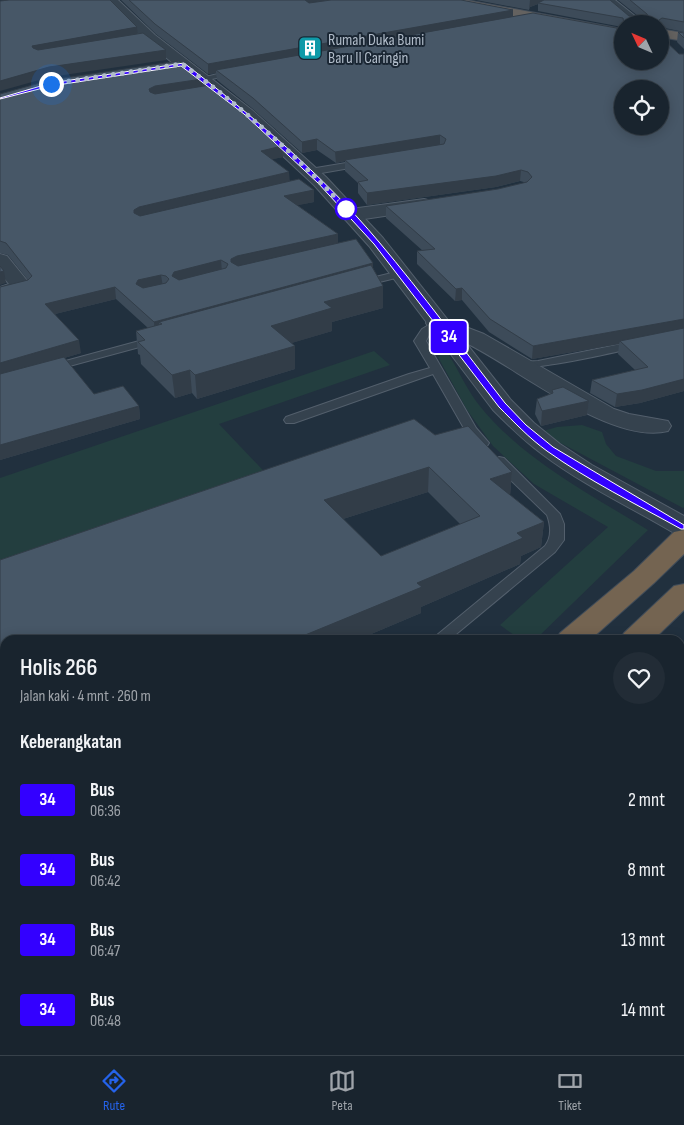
<!DOCTYPE html>
<html lang="id">
<head>
<meta charset="utf-8">
<style>
  body { margin:0; font-family:"Sofia Sans Condensed",sans-serif; background:#222c36; color:#f1f3f6; height:100vh; display:flex; flex-direction:column; font-size:19px; white-space:nowrap }
  * { box-sizing:border-box; margin:0 }
  p { font-size:16px; color:#9fa4aa }
  .icon { flex:none; width:28px; height:28px; fill:none; stroke:currentColor; stroke-width:2; stroke-linecap:round; stroke-linejoin:round }
  .map { position:relative; flex:1; overflow:hidden }
  .panel { position:absolute; left:0px; top:635px; width:685px; height:420px; display:flex; flex-direction:column; background:#19242e; border-radius:15px 15px 0 0; box-shadow:0 2px 12px #0003,0 0 0 1px #37414a }
  .panel>* { flex:none }
  .badge { padding:0 10px; border-radius:4px; font-size:18px; line-height:32px }
  .needle { width:32px; rotate:314deg }
  .fabs { position:absolute; left:614px; top:15px; display:grid; gap:10px }
  .fabs a { display:grid; place-items:center; width:55px; height:55px; border-radius:50%; background:#19242e; box-shadow:0 2px 12px #0003,0 0 0 1px #37414a; font-size:25px }
  .you { position:absolute; width:25px; height:25px; margin:-12px; border:4px solid #fff; border-radius:50%; background:#1a73e8; box-shadow:0 0 0 8px #1a73e833 }
  .map>.badge { position:absolute; translate:-50% -50%; box-shadow:0 0 0 2px #fff }
  h2 { padding:0 20px; font-size:19px; line-height:45px }
  .round { display:grid; place-items:center; flex:none; width:52px; height:52px; border-radius:26px; background:#222c36 }
  .overview { display:flex; align-items:center; justify-content:space-between; height:85px; padding:0 20px }
  h1 { font-size:24px; font-weight:600; line-height:38px }
  ul { padding:0; list-style:none }
  li { display:flex; align-items:center; gap:15px; height:70px; padding:0 20px }
  li div { flex:1 }
  li b { display:block; font-size:19px }
  li em { font-style:normal }
  li .badge { min-width:55px; font-weight:700; text-align:center }
  .tab-bar { display:flex; justify-content:space-around; align-items:center; height:70px; border-top:1px solid #37414a; background:#19242e; font-size:14px; color:#9fa4aa }
  .tab-bar a { display:grid; justify-items:center; gap:2px }
  .tab-bar .on { color:#2563eb }
  .map>svg:first-child { display:block }
</style>
</head>
<body>
<div class="map">
<svg width="684" height="1055" viewBox="0 0 684 1055">
  <rect width="100%" height="100%" fill="#21303e"/>
  <path fill="#233e3f" d="M374,351L390,365L219,424L277,485L0,574V478Z
    M442,354L449,355C459,371 467,390 479,405C523,460 590,494 648,530L535,640H521L500,625L608,527L534,484L493,446L467,410L438,357Z
    M582,425L602,432L606,444L616,456L656,471H684V507L683,508L540,432L557,427Z"/>
  <g fill="none" stroke-linecap="round" stroke-linejoin="round">
    <g stroke="#535f6c" stroke-width="2">
      <path id="service" d="M233,70H236V74L202,81L198,79Z
        M364,160L367,161V165L310,175L306,172L310,169Z
        M400,271L404,272V276L363,286L358,283L359,281Z
        M437,320L442,323L430,333L426,341L476,428L489,443L487,446H479L465,430L433,374L294,423H286L284,420L286,417L409,374L430,368L414,341L422,329Z
        M154,337L158,338L160,340L158,342L51,371L45,368L47,366Z
        M636,341L642,344L640,346C622,351 523,374 514,365L520,362L538,361Z
        M499,457L504,458L560,514L564,524V540L555,552L449,640H431L545,546C552,537 551,526 547,515L494,464L493,461Z
        M0,748L5,749V762L0,761Z
        M680,1033L684,1034V1054L673,1050H680Z"/>
    </g>
    <g stroke="#535f6c" stroke-width="2">
      <path id="minor" d="M601,0H615L645,24H629Z
        M424,199L431,201L433,205L431,209L351,221L344,219L342,215L344,211L351,209Z
        M0,254L7,256L29,283L32,287L29,291L0,299V287L9,284L0,273Z
        M437,316L484,334L614,409L629,414L668,421L671,426L668,431C611,445 519,369 468,344C456,338 442,333 429,328L426,323L429,318Z
        M684,746V773L680,775V748Z
        M416,1050H460L458,1055H414Z"/>
    </g>
    <g stroke="#535f6c" stroke-width="2">
      <path id="tertiary" d="M105,0H118L155,35L252,110L326,177L383,238L511,400L534,423L560,444L592,465L684,516V535L674,533C630,507 583,485 542,454C524,441 509,426 493,410L369,246L314,185L240,116L145,41Z"/>
    </g>
    <g stroke="#404c59" stroke-width="2">
      <path id="trunk" d="M439,0H466L622,29V37L445,4Z
        M660,29L684,33V41L660,37Z"/>
    </g>
    <g stroke="#404c59" stroke-width="2">
      <path id="motorway" d="M684,530V554L654,583L590,640H556L560,633L634,571L674,532Z
        M684,584V610L653,640H620L624,633L674,586Z
        M680,665L684,666V688L680,687Z
        M102,1050H147L145,1055H100Z
        M310,1050H354L352,1055H308Z"/>
    </g>
    <use href="#service" fill="#35424e" fill-rule="evenodd"/>
    <use href="#minor" fill="#35424e" fill-rule="evenodd"/>
    <use href="#tertiary" fill="#35424e" fill-rule="evenodd"/>
    <use href="#trunk" fill="#646260" fill-rule="evenodd"/>
    <use href="#motorway" fill="#746451" fill-rule="evenodd"/>
  </g>
  <path fill="#3d4b59" fill-rule="evenodd" d="M121,0H461L513,10V17L622,29V27L538,11V4L530,7L529,10L476,0H610L629,16H638L618,0H684V32L660,27V24H622V61L660,36L679,54H684V391L640,403L615,407L590,393L592,380L635,370L618,354L619,344L532,359L489,332L462,300L455,301L417,264V251H423L386,218V206L498,189L527,183L520,181L496,187L367,205L358,193V183L345,171V161L336,163L317,150L302,153L253,109L217,80L216,73L208,74L156,34Z
    M678,32L684,33V49L677,42Z
    M202,79V87L282,146L283,157L272,159L290,181L314,202L297,205L338,234V243L373,268L383,308L332,322V331L291,343L295,369L197,399L192,393L175,398L141,364L140,355L138,354L136,331L148,328L116,299L55,314L81,353L64,358L94,394L139,406L140,419L0,460V287L28,280L8,255L0,253V94Z
    M552,390L589,401L587,415L541,426L535,414L537,399L552,394Z
    M435,435L512,472L510,495L544,522L541,547L521,556L520,564L421,607V613L357,640H5V731L0,733V560ZM428,492L460,524L381,556L343,519Z
    M684,831V875L680,871V833Z
    M5,881V933L0,929V884Z"/>
  <path fill="#323d48" d="M304,0H348L306,6Z
    M530,0H548L538,3V4L530,7L529,10Z
    M513,10V19L216,70V73L208,74V64Z
    M137,27L138,36L33,55L32,46Z
    M166,50V60L50,77L0,91V81L49,67Z
    M202,79V89L150,99L149,89L155,86Z
    M440,135V146L345,160V161L336,163L335,152Z
    M317,139V150L302,153V142Z
    M282,146L283,157L261,162V151Z
    M521,170L520,181L496,187L367,205V193Z
    M289,172L290,183L141,218L134,213V210L139,207Z
    M314,190V202L285,208L284,196Z
    M338,234V246L232,271L231,259L237,256Z
    M221,260L222,272L176,284L172,276L174,272Z
    M373,263V275L162,324L159,322L160,333L155,335L154,322Z
    M4,271L6,283L0,285V272Z
    M161,275L163,287L140,292L136,284L138,280Z
    M383,286V308L332,322V331L272,349L271,326L324,302Z
    M115,287L116,299L47,316L45,304Z
    M462,288V300L455,301L456,289Z
    M684,319V332L620,341L619,344L532,359L533,346Z
    M79,340L81,353L0,377V363Z
    M295,346V369L197,399L195,375Z
    M190,370L192,393L175,398L172,375Z
    M684,379V391L640,403L615,407L617,394Z
    M589,401L587,415L541,426L542,411Z
    M139,406L140,419L0,460V445Z
    M429,467L428,492L324,525V500Z
    M512,472L510,497L490,479Z
    M544,522L541,547L521,556L520,564L421,607V613L357,640H293L417,583L517,533Z
    M5,702V731L0,733V704Z"/>
  <path fill="#475767" stroke="#323d48" fill-rule="evenodd" d="M9,0H110L137,27L32,46L33,48L38,50L143,33L166,50L49,67L0,81V1Z
    M129,0H305L309,3L331,0H461L513,10L208,64L155,24Z
    M544,0H610L629,16H648L647,14L630,0H684V22L662,18L659,20L660,24H624L623,18L538,3Z
    M533,13L622,29V61H660V35V36L679,54H684V319L533,346L490,319L462,288L456,289L417,251L435,249L386,206L498,189L527,182L532,177L528,172L521,170L496,176L367,193L358,182L368,180L345,160L444,144L446,139L440,135L335,152L317,139L302,142L253,98L216,70ZM622,89H660V126H622Z
    M678,32L684,33V38Z
    M179,61L202,79L155,86L149,89L150,92L155,94L210,85L282,146L261,151L289,172L139,207L134,210V213L140,216L299,179L314,190L284,196L338,234L237,256L231,259V262L238,266L356,239L373,263L154,322L115,287L45,304L79,340L0,363V287L28,280L32,276L6,243L0,241V94L51,80ZM221,260L228,264L226,268L179,280L172,276L174,272ZM161,275L166,276L169,279L166,283L143,288L136,284L138,280Z
    M371,265L383,286L324,302L332,308L271,326L295,346L195,375L190,370L172,375L138,342L145,340L136,331L162,324L159,322Z
    M0,266L4,271L0,272Z
    M684,328V379L642,390L617,394L592,380L648,367L620,341Z
    M64,357L94,394L123,386L139,406L0,445V374Z
    M563,387L589,401L542,411L537,399L553,393L552,390Z
    M414,419L435,435L468,426L512,472L490,479L544,522L517,533L523,538L417,583L422,587L293,640H5V702L0,704V560ZM429,467L480,516L381,556L324,500Z
    M684,831V846L680,842V833Z
    M5,881V921L0,916V884Z"/>
  <path fill="#30f" stroke="#fff" d="M184,63C254,117 322,174 379,242C423,294 463,349 505,403L526,425L553,447L684,525V529H681C636,504 589,481 547,451C529,438 514,422 499,407L374,244L318,183L244,114L181,66L51,86L0,99V98L51,83Z"/>
  <g fill="none" stroke-linecap="round" stroke-linejoin="round">
    <path stroke="#b1bcc9" stroke-width="5" stroke-dasharray="0 9" d="M51,84L182,64C243,108 298,157 349,212L346,209"/>
  </g>
  <defs>
    <g id="building-square" transform="scale(1.25)"><rect x="-9" y="-9" width="18" height="18" rx="4" fill="#0f9aa8" stroke="#1a2633"/><path d="M-4-6H4V6H1V3H-1V6H-4ZM-2.5-4.3h1.7v1.8h-1.7ZM.8-4.3h1.7v1.8H.8ZM-2.5-1h1.7V.8h-1.7ZM.8-1h1.7V.8H.8Z" fill="#fff"/></g>
  </defs>
  <g fill-rule="evenodd">
    <use href="#building-square" x="310" y="48"/>
  </g>
  <circle fill="#fff" stroke="#30f" stroke-width="2.5" cx="346" cy="209" r="10"/>
  <g text-anchor="middle" stroke-width="4" stroke-linejoin="round" paint-order="stroke">
    <g font-size="16" fill="#b1bcc9" stroke="#1a2633" text-anchor="start">
      <text x="328" y="45">Rumah Duka Bumi<tspan x="328" dy="18">Baru II Caringin</tspan></text>
    </g>
  </g>
</svg>
<div class="fabs">
<a><svg class="needle" viewBox="-14 -14 28 28"><path d="M0-13l5 13h-10z" fill="#e53935"/><path d="M0 13l5-13h-10z" fill="#9fa4aa"/></svg></a>
<a><svg class="icon" aria-label="locate" viewBox="0 0 24 24"><circle cx="12" cy="12" r="6"/><path d="M12 2v4M12 18v4M2 12h4M18 12h4"/></svg></a>
</div>
<div class="you" style="left:51px;top:84px"></div>
<b class="badge" style="left:449px;top:337px;background:#30f;color:#fff">34</b>
<section class="panel">
<div class="overview"><div><h1>Holis 266</h1><p>Jalan kaki · 4 mnt · 260 m</p></div><a class="round"><svg class="icon" aria-label="heart" viewBox="0 0 24 24"><path d="M12 20l-8-8c-3-5 5-10 8-4 3-6 11-1 8 4z"/></svg></a></div>
<h2>Keberangkatan</h2>
<ul>
<li><span class="badge" style="background:#30f;color:#fff">34</span><div><b>Bus</b><p>06:36</p></div><em>2 mnt</em></li>
<li><span class="badge" style="background:#30f;color:#fff">34</span><div><b>Bus</b><p>06:42</p></div><em>8 mnt</em></li>
<li><span class="badge" style="background:#30f;color:#fff">34</span><div><b>Bus</b><p>06:47</p></div><em>13 mnt</em></li>
<li><span class="badge" style="background:#30f;color:#fff">34</span><div><b>Bus</b><p>06:48</p></div><em>14 mnt</em></li>
</ul>
</section>
</div>
<nav class="tab-bar">
<a class="on"><svg class="icon" aria-label="directions" viewBox="0 0 24 24"><path d="M12 3l9 9-9 9-9-9zM9 14v-3h6M13 9l2 2-2 2"/></svg>Rute</a>
<a><svg class="icon" aria-label="map" viewBox="0 0 24 24"><path d="M3 6l6-2 6 2 6-2v14l-6 2-6-2-6 2zM9 4v14M15 6v14"/></svg>Peta</a>
<a><svg class="icon" aria-label="tickets" viewBox="0 0 24 24"><path d="M3 7h18v10H3zM15 7v10"/></svg>Tiket</a>
</nav>
</body>
</html>
